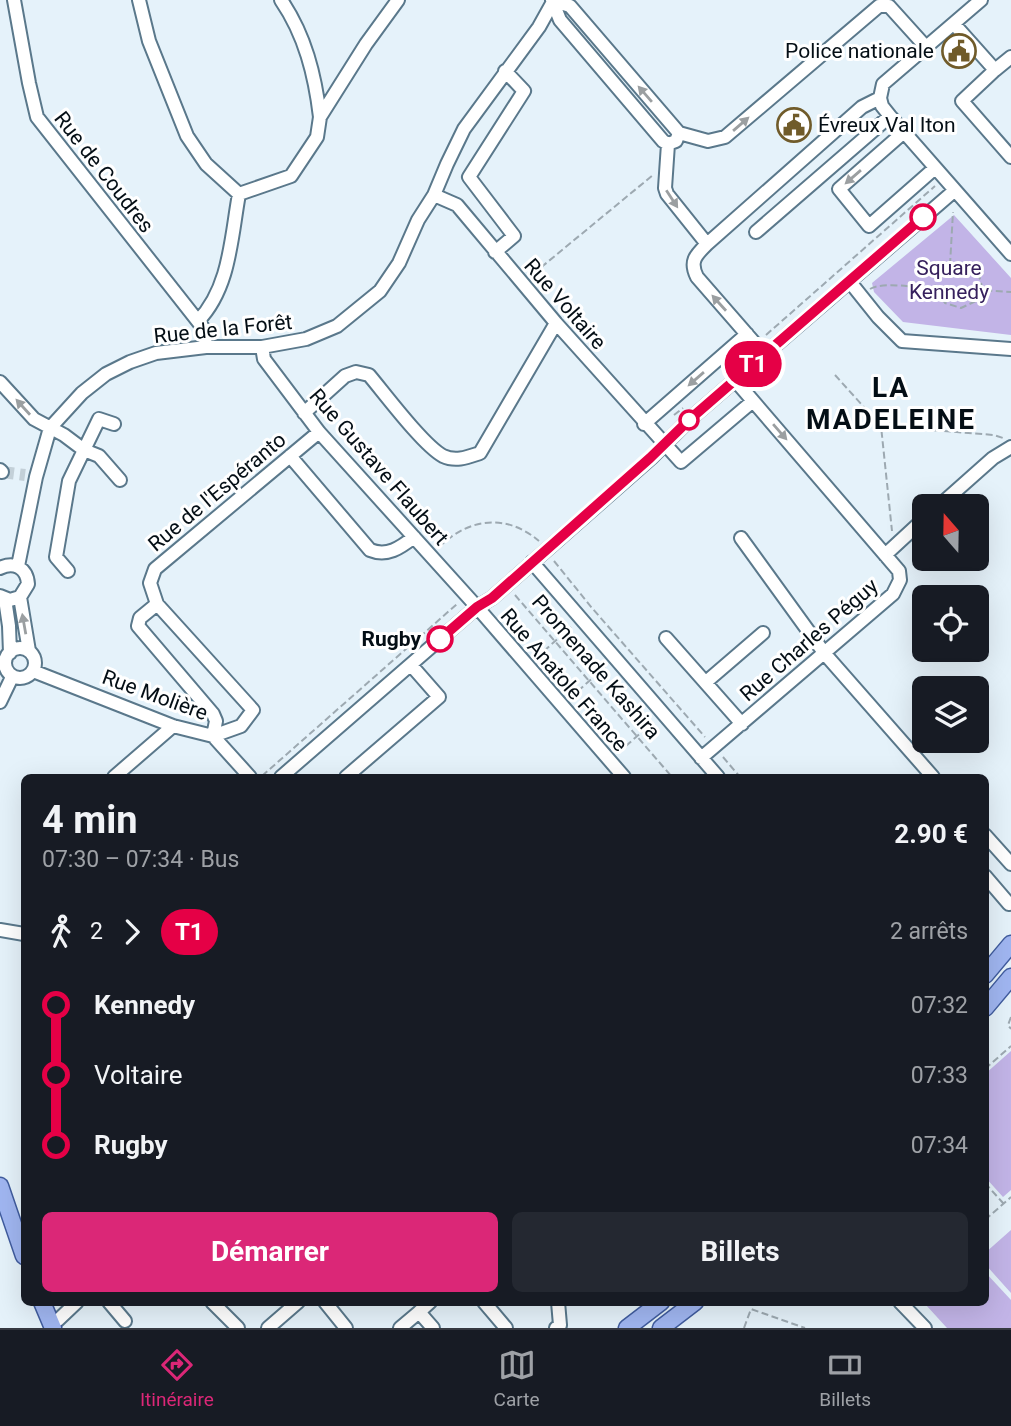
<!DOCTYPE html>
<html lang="fr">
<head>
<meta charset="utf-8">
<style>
  body { margin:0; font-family:Roboto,sans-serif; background:#242831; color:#f1f3f6; height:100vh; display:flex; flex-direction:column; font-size:26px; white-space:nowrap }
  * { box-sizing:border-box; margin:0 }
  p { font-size:23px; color:#9ea1a6 }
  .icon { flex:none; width:38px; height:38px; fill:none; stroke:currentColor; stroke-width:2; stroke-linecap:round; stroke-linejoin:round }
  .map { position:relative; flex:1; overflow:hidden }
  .sheet { position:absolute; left:21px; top:774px; width:968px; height:532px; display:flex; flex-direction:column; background:#171b24; border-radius:10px; box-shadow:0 7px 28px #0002 }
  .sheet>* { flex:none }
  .badge { padding:0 14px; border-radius:23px; font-size:24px; line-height:46px }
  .needle { width:46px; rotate:340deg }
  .tools { position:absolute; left:912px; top:494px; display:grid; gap:14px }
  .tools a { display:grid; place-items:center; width:77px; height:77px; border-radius:10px; background:#171b24; box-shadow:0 7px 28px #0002; font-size:35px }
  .map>.badge { position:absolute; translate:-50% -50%; box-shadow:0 0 0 4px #fff }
  .legs { display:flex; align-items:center; gap:10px; height:77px; padding:0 21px; font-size:23px }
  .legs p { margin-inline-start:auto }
  .summary { display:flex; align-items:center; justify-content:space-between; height:119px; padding:0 21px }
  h1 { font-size:38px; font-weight:700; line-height:52px }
  .primary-button { display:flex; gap:14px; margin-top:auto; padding:14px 21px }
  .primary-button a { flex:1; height:80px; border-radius:10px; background:#db2777; color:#fff; font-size:28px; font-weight:700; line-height:80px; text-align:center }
  .primary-button a+a { background:#242831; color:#f1f3f6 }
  ul { padding:0 21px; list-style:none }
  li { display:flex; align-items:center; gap:24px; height:70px; font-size:26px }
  li i { display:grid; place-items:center; width:10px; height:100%; margin:0 9px; background:currentColor }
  li i::after { content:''; width:18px; height:18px; margin:-9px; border:5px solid; border-radius:50%; background:#171b24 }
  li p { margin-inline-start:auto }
  li:first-child i { background:linear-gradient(#0000 50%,currentColor 0) }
  li:last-child i { background:linear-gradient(currentColor 50%,#0000 0) }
  .tab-bar { display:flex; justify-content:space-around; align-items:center; height:98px; border-top:2px solid #363941; background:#171b24; font-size:19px; color:#9ea1a6 }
  .tab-bar a { display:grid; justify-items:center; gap:4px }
  .tab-bar .selected { color:#db2777 }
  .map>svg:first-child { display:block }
</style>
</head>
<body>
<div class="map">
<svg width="1011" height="1328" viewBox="0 0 1011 1328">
  <rect width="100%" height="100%" fill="#e5f2fa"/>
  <path fill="#c2b4e7" d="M954,215L1011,278V335L903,322L874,292L872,283Z
    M1011,1051V1190L1003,1197L985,1177V1074Z
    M1011,1230V1293L985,1264V1253Z
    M985,1272L1011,1300V1328H947L926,1305L929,1302H985Z"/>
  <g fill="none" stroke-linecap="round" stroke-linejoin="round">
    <path stroke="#c3d0d8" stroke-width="12" stroke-dasharray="12 6" stroke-linecap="butt" d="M2,472L25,475"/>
    <g stroke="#5a788b" stroke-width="16">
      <path id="minor" d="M14,0L29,83L37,117L204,329L206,347
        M139,0L149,41L187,136L206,164L239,194C231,238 230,288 198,321
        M281,0C305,35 315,75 320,117
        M552,0L560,20L663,141L668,144
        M554,1L570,6L679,133L676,141L668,144
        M954,24L995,70L1011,57
        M995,70L962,101L1011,157
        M880,98L882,106L890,116L1011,254
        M880,98L883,84L981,0
        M904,132L839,189L869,226L935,168
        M679,133L708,141L725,137L879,6H889L926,47
        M668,144L665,188L667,194L707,244
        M239,194L291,176L317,137L320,117L366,44L398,0
        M434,195L457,205L556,323L681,462L753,401
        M756,232L890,116
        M495,252L514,236L469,177L524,91L505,71
        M850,282L878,317L902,341L1011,349
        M262,347L264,359L319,432L477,607L624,777
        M764,354L697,277C689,261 696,255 707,244L862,107L880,98
        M0,382L34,419L64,435L84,450L99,419L114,424
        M304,413L345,376L356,372L369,375C385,394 423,445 443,456C456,462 468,457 480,453L556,323
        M644,424L747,334
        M290,456L370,550C387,557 400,548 414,537
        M0,470L2,472
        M939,506L993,458L1011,447
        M741,538L825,654L933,777
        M885,555L924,519
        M532,562L718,777
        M18,566L36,477L50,428L82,393L106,374L130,362L156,353L206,347H262L306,339L337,326L380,291L399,263L418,220L434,195L447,164L464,129L539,27L554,0
        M0,568C14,561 27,568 28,584L20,597L10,600L0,596
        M68,571L56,557L69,481L84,450L99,456L120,480
        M20,597L29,651
        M5,599L9,626L10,653
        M157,604L140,618L138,626L213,714L216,721L213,736L241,726L253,710L157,604L150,583L155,569L319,432
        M666,638L742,724
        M5 663a15 15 0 1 1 30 0a15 15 0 1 1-30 0Z
        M33,671L173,726L213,736L250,777
        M706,682L763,633
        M0,702L12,677
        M701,758L893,594L900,580L899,571L735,380
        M114,777L173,726
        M281,777L477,607L492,598L651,458L689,420L954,191
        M346,777L439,697L411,665
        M985,835L1011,864
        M985,876L1009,904
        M0,930L24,934
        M109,1302L125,1321
        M212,1302L238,1328
        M325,1302L346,1328
        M430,1302L419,1312L433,1328
        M484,1302L506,1328
        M900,1302L925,1328
        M50,1323L58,1320L77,1302
        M268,1328L298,1302
        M400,1328L419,1312
        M556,1328L560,1325L558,1302"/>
    </g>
    <g stroke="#405c9e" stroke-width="19">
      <path id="major" d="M985,975L1011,944
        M985,1008L1011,977
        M0,1186L24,1256
        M42,1302L53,1328
        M627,1328L661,1302
        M661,1328L695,1302"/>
    </g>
    <path stroke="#9da9b1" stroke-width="2" stroke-dasharray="7 3.5" stroke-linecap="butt" d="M950,265L953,212
      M533,274L653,175
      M870,289C883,281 919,288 935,289C937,258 980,251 982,290L1011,292
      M936,290L945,303L961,308L978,300L982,292
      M766,335L935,186
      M835,375L881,426L892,531
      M674,415L683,408
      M881,426L994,435L1003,438
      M439,547C469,518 506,513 539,541
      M554,561L592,608L705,737
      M515,595L672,777
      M536,658L571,627
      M570,698L605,667
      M618,753L653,722
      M723,757L740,777
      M262,776L457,604
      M1011,1017L1008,1025L1011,1029
      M985,1069L1011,1046
      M985,1183L1003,1203
      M985,1220L1011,1197
      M744,1328L751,1309L805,1328"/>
    <use href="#minor" stroke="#fff" stroke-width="12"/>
    <use href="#major" stroke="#a0b6f1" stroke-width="16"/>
  </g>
  <defs><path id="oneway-solid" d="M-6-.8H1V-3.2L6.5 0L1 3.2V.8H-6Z" transform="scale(1.75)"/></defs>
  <g fill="#9b9fa1">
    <use href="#oneway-solid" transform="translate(645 94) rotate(-131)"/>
    <use href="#oneway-solid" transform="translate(741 124) rotate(-41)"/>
    <use href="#oneway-solid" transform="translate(853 177) rotate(139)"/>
    <use href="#oneway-solid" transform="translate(672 199) rotate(57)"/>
    <use href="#oneway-solid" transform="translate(719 303) rotate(-132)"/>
    <use href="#oneway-solid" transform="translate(696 379) rotate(139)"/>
    <use href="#oneway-solid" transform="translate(23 407) rotate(-132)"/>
    <use href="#oneway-solid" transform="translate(780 432) rotate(49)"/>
    <use href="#oneway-solid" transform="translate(24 624) rotate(-100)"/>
  </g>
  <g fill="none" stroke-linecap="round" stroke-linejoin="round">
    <g stroke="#fff" stroke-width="16">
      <path id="line-1" d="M440,639L477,607L492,598L650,458L689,420L923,217"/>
    </g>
    <use href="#line-1" stroke="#e50046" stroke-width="10"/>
  </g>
  <defs>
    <g id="civic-ring" transform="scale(1.75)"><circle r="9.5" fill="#fff" stroke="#705b2a" stroke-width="1.5"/><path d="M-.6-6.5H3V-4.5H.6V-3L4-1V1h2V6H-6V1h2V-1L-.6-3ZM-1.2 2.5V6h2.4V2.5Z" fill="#705b2a"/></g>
  </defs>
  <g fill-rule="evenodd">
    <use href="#civic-ring" x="959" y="51"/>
    <use href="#civic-ring" x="794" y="125"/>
  </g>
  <g fill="#fff" stroke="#e50046" stroke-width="3.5">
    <circle cx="923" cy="217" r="12"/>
    <circle cx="689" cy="420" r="9"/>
    <circle cx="440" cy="639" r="12"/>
  </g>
  <g text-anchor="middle" stroke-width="6" stroke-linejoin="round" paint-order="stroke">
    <g font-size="21" fill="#040e15" stroke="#fff" text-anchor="end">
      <text x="934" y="58">Police nationale</text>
      <text x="818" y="132" text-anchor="start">Évreux Val Iton</text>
    </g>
    <g font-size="21" fill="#040e15" stroke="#fff">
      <text transform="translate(104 172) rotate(52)" y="7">Rue de Coudres</text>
      <text transform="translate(565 304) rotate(49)" y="7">Rue Voltaire</text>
      <text transform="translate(223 329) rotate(-6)" y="7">Rue de la Forêt</text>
      <text transform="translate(379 467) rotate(49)" y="7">Rue Gustave Flaubert</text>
      <text transform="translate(217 492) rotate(-40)" y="7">Rue de l'Espéranto</text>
      <text transform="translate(809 640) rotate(-41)" y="7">Rue Charles Péguy</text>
      <text transform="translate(596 667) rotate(49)" y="7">Promenade Kashira</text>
      <text transform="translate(564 680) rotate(49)" y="7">Rue Anatole France</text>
      <text transform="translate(155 695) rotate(20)" y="7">Rue Molière</text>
    </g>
    <g font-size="21" fill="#36205d" stroke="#fff">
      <text x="949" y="275">Square<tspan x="949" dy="24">Kennedy</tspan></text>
    </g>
    <g font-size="21" font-weight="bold" fill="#040e15" stroke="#fff" text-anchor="end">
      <text x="421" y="646">Rugby</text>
    </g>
    <g font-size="28" font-weight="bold" letter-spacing="2" fill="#040e15" stroke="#fff">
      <text x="891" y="397">LA<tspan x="891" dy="32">MADELEINE</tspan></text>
    </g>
  </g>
</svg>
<div class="tools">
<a><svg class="needle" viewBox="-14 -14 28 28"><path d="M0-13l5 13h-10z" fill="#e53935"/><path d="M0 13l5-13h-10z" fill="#9ea1a6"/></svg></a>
<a><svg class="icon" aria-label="locate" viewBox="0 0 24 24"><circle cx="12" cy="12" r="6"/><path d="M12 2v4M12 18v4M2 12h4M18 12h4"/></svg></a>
<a><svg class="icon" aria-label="layers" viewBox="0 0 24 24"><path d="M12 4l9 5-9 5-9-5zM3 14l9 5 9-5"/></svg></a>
</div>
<b class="badge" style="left:753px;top:364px;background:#e50046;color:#fff">T1</b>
<section class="sheet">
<div class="summary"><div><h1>4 min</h1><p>07:30 – 07:34 · Bus</p></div><b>2.90 €</b></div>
<div class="legs"><svg class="icon" aria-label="walk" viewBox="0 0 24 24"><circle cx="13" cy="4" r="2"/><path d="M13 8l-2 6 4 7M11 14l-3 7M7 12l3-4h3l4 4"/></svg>2<svg class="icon" aria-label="forward" viewBox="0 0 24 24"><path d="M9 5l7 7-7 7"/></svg><b class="badge" style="background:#e50046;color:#fff">T1</b><p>2 arrêts</p></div>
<ul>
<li><i style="color:#e50046"></i><b>Kennedy</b><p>07:32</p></li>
<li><i style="color:#e50046"></i><span>Voltaire</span><p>07:33</p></li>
<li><i style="color:#e50046"></i><b>Rugby</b><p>07:34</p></li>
</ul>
<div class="primary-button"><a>Démarrer</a><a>Billets</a></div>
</section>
</div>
<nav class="tab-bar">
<a class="selected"><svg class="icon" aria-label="directions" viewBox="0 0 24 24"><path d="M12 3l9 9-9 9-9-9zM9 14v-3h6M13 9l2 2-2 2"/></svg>Itinéraire</a>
<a><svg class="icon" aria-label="map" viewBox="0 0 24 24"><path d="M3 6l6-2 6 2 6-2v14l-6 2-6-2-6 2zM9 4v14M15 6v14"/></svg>Carte</a>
<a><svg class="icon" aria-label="tickets" viewBox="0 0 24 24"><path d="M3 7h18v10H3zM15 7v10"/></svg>Billets</a>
</nav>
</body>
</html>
